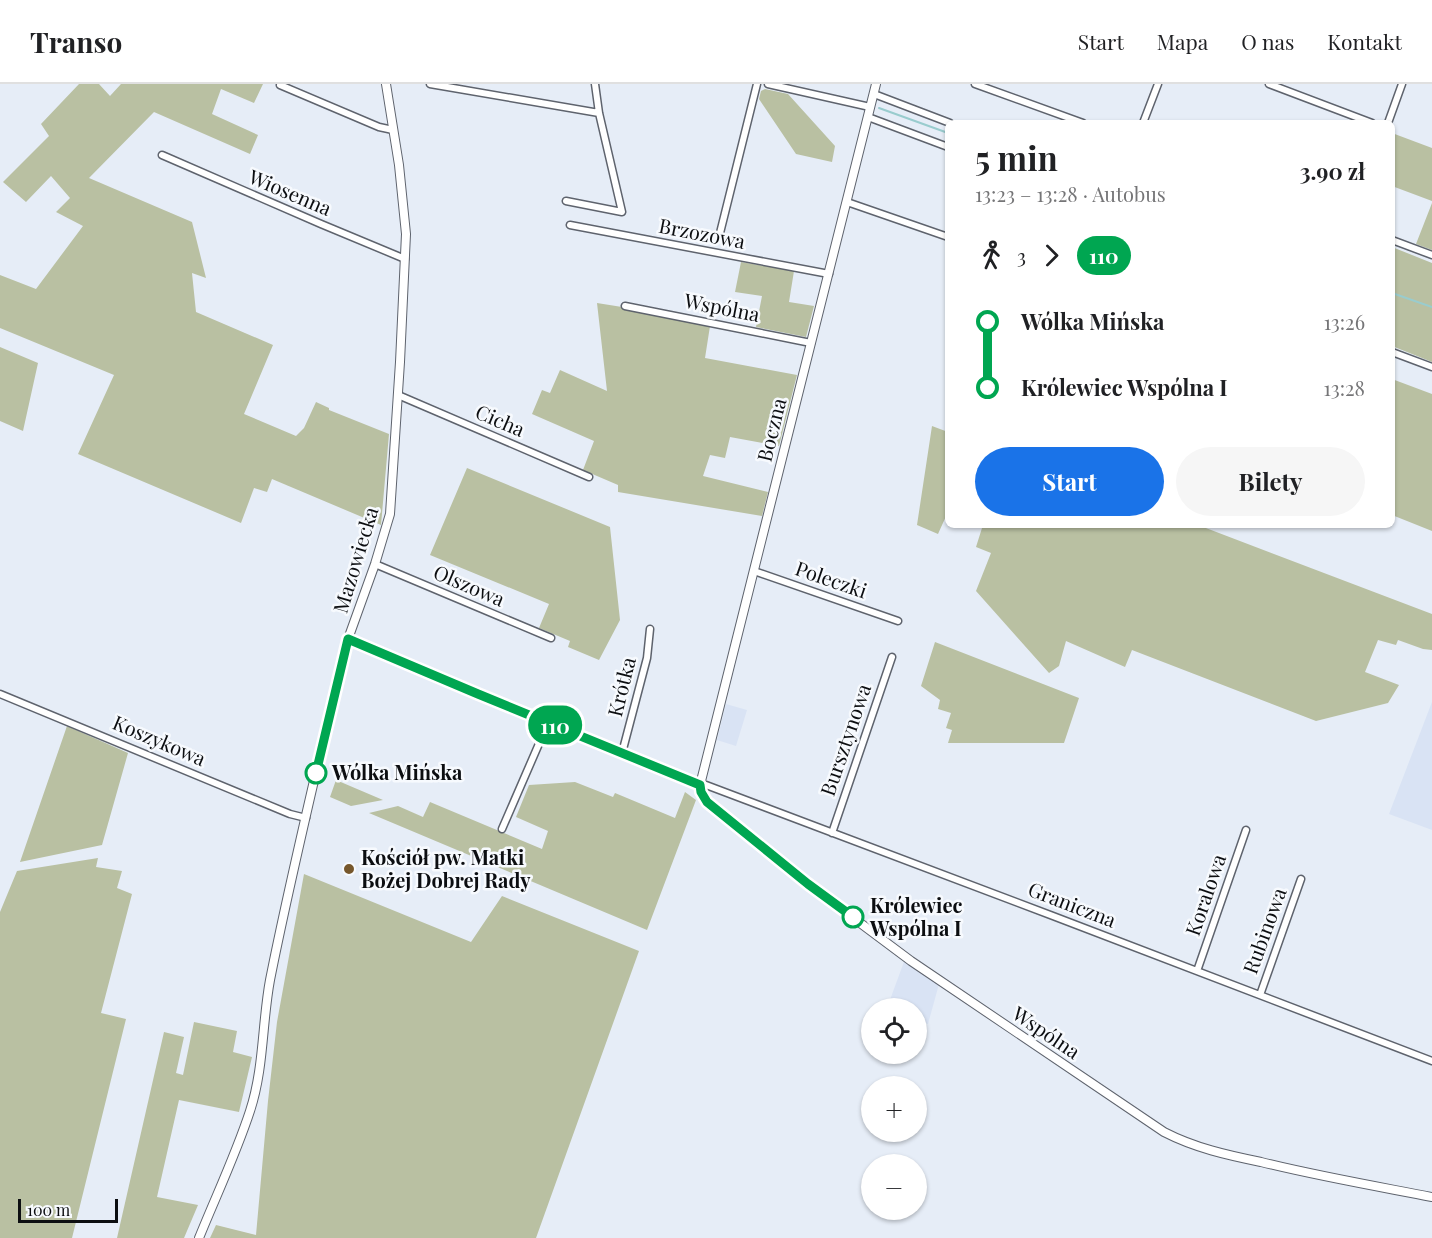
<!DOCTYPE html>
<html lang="pl">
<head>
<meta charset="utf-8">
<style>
  body { margin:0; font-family:"Playfair Display",serif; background:#f6f6f6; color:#202124; height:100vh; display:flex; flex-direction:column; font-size:22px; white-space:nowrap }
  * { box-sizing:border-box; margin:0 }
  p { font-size:20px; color:#757577 }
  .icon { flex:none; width:33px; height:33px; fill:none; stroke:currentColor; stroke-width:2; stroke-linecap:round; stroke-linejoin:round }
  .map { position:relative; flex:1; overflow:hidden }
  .drawer { position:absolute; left:945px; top:36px; width:450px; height:408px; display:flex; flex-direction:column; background:#fff; border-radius:9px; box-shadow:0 2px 4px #0004 }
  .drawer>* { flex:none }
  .badge { padding:0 12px; border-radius:20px; font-size:21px; line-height:39px }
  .controls { position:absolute; left:861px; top:914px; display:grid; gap:12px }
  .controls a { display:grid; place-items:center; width:66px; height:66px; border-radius:50%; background:#fff; box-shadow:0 2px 4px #0004; font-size:30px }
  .scale { position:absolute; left:18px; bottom:15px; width:100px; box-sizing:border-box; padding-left:6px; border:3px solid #0c0e11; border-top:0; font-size:16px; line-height:21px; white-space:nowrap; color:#0c0e11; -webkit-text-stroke:4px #f7fafe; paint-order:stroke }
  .map>.badge { position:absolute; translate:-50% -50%; box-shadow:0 0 0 3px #fff }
  .legs { display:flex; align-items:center; gap:9px; height:66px; padding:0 30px; font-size:20px }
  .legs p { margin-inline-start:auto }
  .overview { display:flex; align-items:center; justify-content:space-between; height:102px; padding:0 30px }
  h1 { font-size:33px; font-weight:700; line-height:45px }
  .action { display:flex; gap:12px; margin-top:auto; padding:12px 30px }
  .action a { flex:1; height:69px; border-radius:36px; background:#1a73e8; color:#fff; font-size:24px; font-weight:700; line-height:69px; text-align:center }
  .action a+a { background:#f6f6f6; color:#202124 }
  ul { padding:0 30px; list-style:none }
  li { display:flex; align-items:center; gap:21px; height:66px; font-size:22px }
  li i { display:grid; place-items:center; width:9px; height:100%; margin:0 8px; background:currentColor }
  li i::after { content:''; width:15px; height:15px; margin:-8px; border:4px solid; border-radius:50%; background:#fff }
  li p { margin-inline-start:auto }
  li:first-child i { background:linear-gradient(#0000 50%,currentColor 0) }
  li:last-child i { background:linear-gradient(currentColor 50%,#0000 0) }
  header { display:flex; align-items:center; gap:36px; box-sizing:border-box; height:84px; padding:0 30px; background:#fff; border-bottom:2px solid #e0e0e0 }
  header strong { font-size:28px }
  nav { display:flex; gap:33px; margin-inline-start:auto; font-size:21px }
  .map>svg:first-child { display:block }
</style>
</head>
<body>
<header>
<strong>Transo</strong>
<nav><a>Start</a><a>Mapa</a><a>O nas</a><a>Kontakt</a></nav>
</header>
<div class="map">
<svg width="1432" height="1154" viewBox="0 0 1432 1154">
  <rect width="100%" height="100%" fill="#e6edf7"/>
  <path fill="#d9e3f4" d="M1432,618V746L1389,730Z
    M726,620L747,626L736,662L717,656Z
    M905,875L939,900L928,940L917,936L916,924H887Z"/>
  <path fill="#b9c0a2" d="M79,0H99L110,12L121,0H263L254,19L221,5L212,30L258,51L250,70L154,28L89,94L192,138L206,194L192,189L196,228L273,261L244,330L296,352L304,344L316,318L329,324V326L389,350L381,441L272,395L267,408L254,404L241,439L78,370L114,291L0,244V191L36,205L83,142L56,128L70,114L51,92L26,118L3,98L49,52L41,40Z
    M765,5L788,10L835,62L832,78L796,70L759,15L761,7Z
    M1392,49L1432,64V117L1392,102Z
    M1432,119V166L1416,160Z
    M1392,163L1432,179V278L1392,262Z
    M741,178L794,187L789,218L814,222L806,253L756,243L762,212L735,208Z
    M597,219L622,223V225L710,242L705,274L797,291L779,362L730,353L725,374L710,371L703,392L768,408L762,432L618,408V401L583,386L594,357L532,330L542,306L550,309L560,286L607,307Z
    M0,263L38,279L23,347L0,337Z
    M1392,295L1432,310V447L1392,431Z
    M932,342L948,348V430H947L938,450L917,441Z
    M467,384L610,443L620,536L599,576L568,563L570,557L539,544L549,520L430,471Z
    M976,441H1198L1432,530V566L1423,565L1398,556L1396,561L1378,556L1365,588L1399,601L1388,619L1316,637L1132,566L1125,583L1066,557L1059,582L1049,589L976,507L991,469L976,463L982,444Z
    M935,558L1079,614L1064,659H948L952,646L946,644L951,629L938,625L940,616L921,602Z
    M67,642L128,669L102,761L20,778Z
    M336,696L383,716L351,722L330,713Z
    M575,698L613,713L615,709L675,734L685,708L696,716L647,846L369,729L398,722L423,733L430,718L542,765L548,747L516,733L529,701Z
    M98,774L96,783L122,787L117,804L132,810L101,929L126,935L72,1154H0V828L17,787Z
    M304,790L471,858L502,812L639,867L536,1154H210L216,1141L256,1151L268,1017L277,938Z
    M194,938L237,947L233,968L252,973L239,1028L179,1016L157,1113L198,1121L184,1154H117L164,948L184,953L176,989L183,991Z"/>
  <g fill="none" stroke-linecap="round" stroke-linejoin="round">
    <path stroke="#99ccce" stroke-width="2" d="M879,24L948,49
      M1392,209L1432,223"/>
    <g stroke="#5e636d" stroke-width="9">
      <path id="minor" d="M430,0L599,29
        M768,0L870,23
        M975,0L1083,39
        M1269,0L1372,39
        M280,1L379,43L393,46
        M874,10L950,39
        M868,33L948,63
        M1143,39L1158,0
        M1388,39L1402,0
        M162,71L321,140L405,175
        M566,117L622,128L599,29L595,0
        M847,118L948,153
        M570,141L829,190
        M720,149L757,0
        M1392,156L1432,171
        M625,222L811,259
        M1392,268L1432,283
        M398,311L589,393
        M375,480L551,554
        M754,487L898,537
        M0,610L290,730L306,734
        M622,669L647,574L650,545
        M700,701H706L1053,832L1432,977
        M502,745L548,639
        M832,749L892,573
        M1197,887L1246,746
        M1260,911L1301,795"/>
    </g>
    <g stroke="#5e636d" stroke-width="10">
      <path id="tertiary" d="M876,0L700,701L701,707L707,718L808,800L911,877L1164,1048C1195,1064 1227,1071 1261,1078C1317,1092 1375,1102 1432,1113
        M348,555L498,618L700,701
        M199,1154C216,1112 236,1070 250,1027C264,985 262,939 270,896C290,795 315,694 338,593L348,555L375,480L390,430L400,278L406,150L399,81L386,0"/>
    </g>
    <use href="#minor" stroke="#fff" stroke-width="6"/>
    <use href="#tertiary" stroke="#fff" stroke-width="8"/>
  </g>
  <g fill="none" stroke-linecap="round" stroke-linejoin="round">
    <g stroke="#fff" stroke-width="14">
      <path id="line-1" d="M316,689L348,555L478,610L700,701L701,708L707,718L808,800L853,833"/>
    </g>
    <use href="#line-1" stroke="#00a651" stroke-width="9"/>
  </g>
  <g fill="#fff" stroke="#00a651" stroke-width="3">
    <circle cx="316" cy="689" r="10"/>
    <circle cx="853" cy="833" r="10"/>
  </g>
  <circle fill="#76572c" stroke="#f7fafe" stroke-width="2" cx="349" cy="785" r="6"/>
  <g text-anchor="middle" stroke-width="5" stroke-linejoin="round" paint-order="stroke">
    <g font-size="20" fill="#0c0e11" stroke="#f7fafe">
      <text transform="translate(290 109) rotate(23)" y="7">Wiosenna</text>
      <text transform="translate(702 150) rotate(11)" y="7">Brzozowa</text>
      <text transform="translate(722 224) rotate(11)" y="7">Wspólna</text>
      <text transform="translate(500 337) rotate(23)" y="7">Cicha</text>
      <text transform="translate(772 346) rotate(-76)" y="7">Boczna</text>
      <text transform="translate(356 476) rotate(-73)" y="7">Mazowiecka</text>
      <text transform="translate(831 496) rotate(19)" y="7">Poleczki</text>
      <text transform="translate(469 502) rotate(23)" y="7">Olszowa</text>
      <text transform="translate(622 603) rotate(-76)" y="7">Krótka</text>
      <text transform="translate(846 656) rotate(-71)" y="7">Bursztynowa</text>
      <text transform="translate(159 657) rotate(23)" y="7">Koszykowa</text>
      <text transform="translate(1206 811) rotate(-71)" y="7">Koralowa</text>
      <text transform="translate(1072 821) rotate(21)" y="7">Graniczna</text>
      <text transform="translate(1265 847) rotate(-70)" y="7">Rubinowa</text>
      <text transform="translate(1046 949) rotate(34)" y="7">Wspólna</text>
    </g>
    <g font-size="20" font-weight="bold" fill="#0c0e11" stroke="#f7fafe" text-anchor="start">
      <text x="332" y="696">Wólka Mińska</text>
      <text x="870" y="829">Królewiec<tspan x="870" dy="23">Wspólna I</tspan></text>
    </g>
    <g font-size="20" font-weight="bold" fill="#0c0e11" stroke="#f7fafe" text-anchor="start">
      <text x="361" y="781">Kościół pw. Matki<tspan x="361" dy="23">Bożej Dobrej Rady</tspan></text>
    </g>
  </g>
</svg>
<div class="controls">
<a><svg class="icon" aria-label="locate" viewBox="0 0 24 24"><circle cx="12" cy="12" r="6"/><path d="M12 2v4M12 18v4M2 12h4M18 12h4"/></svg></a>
<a>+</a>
<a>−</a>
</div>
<div class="scale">100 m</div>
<b class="badge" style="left:555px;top:641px;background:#00a651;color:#fff">110</b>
<section class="drawer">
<div class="overview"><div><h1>5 min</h1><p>13:23 – 13:28 · Autobus</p></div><b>3.90 zł</b></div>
<div class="legs"><svg class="icon" aria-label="walk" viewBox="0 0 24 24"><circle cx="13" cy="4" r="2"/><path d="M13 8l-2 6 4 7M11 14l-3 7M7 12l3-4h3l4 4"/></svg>3<svg class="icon" aria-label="forward" viewBox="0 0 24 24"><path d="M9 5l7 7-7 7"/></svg><b class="badge" style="background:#00a651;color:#fff">110</b></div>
<ul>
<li><i style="color:#00a651"></i><b>Wólka Mińska</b><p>13:26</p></li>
<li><i style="color:#00a651"></i><b>Królewiec Wspólna I</b><p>13:28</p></li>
</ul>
<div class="action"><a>Start</a><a>Bilety</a></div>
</section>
</div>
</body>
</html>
